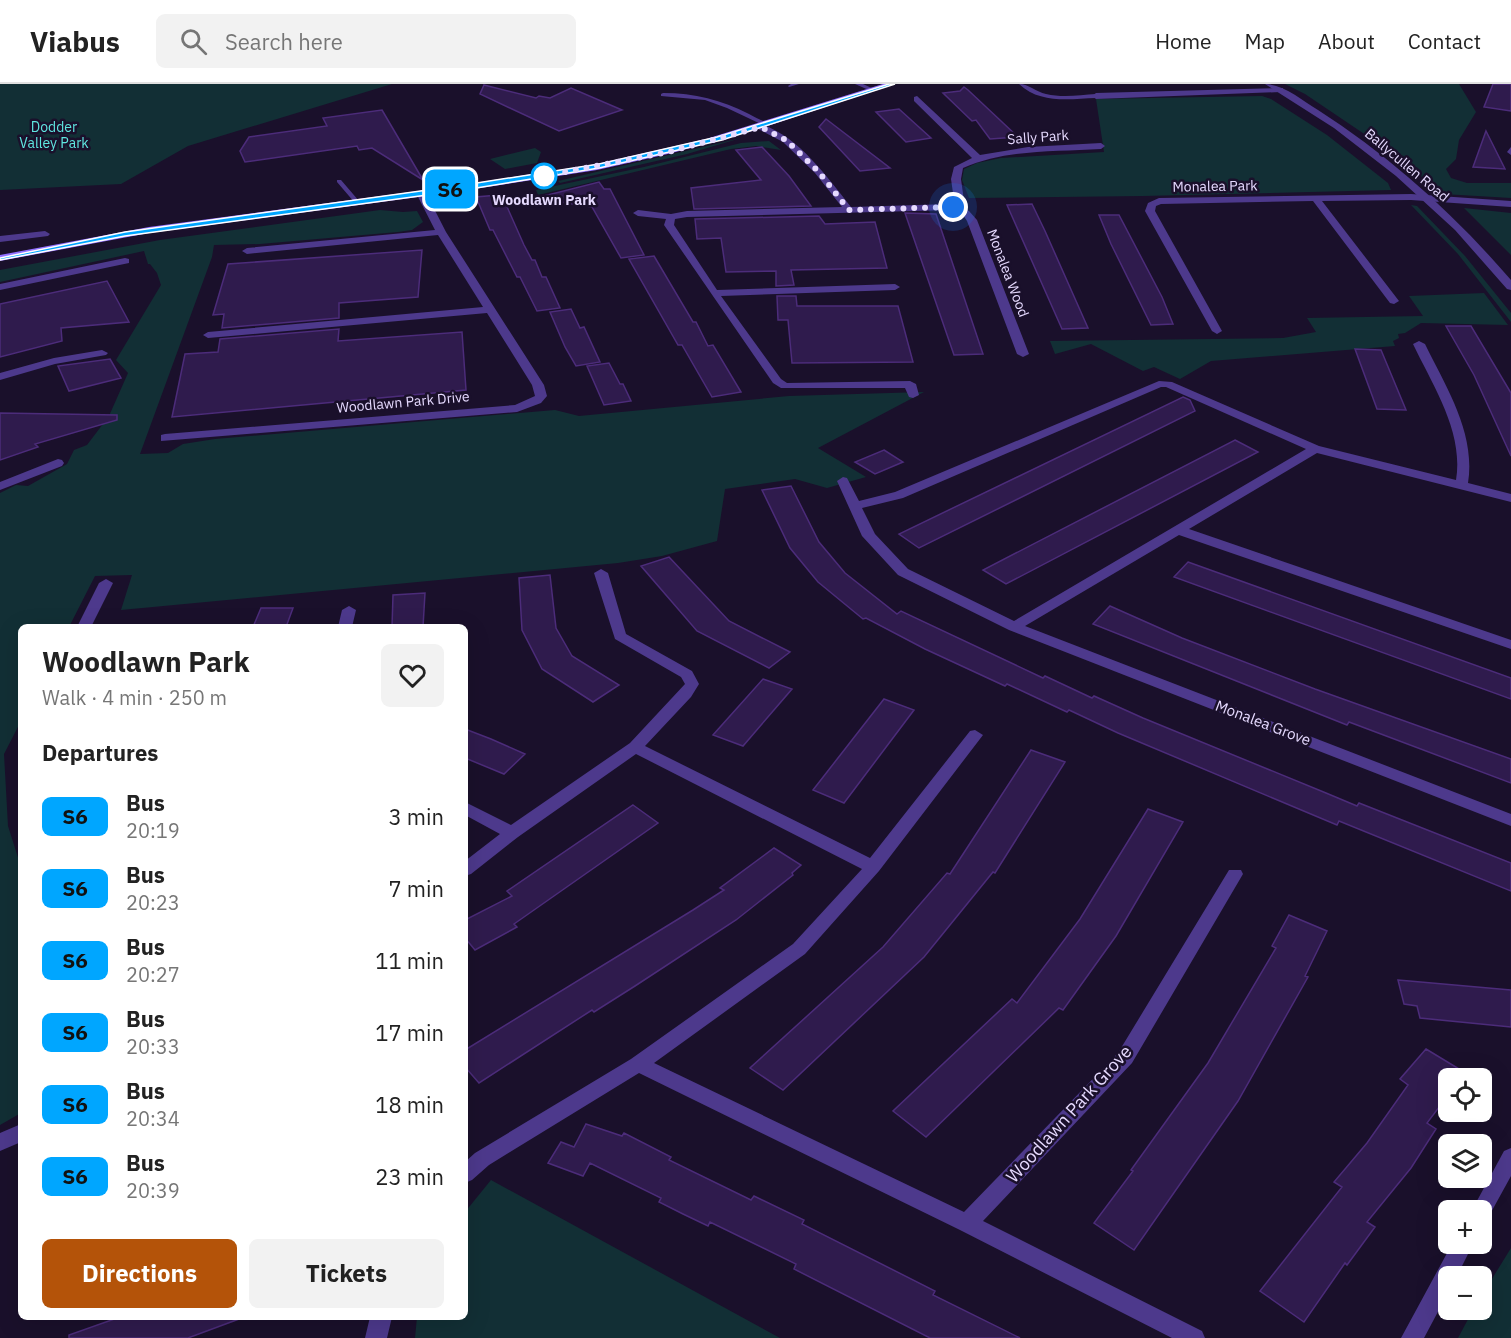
<!DOCTYPE html>
<html lang="en">
<head>
<meta charset="utf-8">
<style>
  body { margin:0; font-family:"IBM Plex Sans",sans-serif; background:#f2f2f2; color:#222; height:100vh; display:flex; flex-direction:column; font-size:22px; white-space:nowrap }
  * { box-sizing:border-box; margin:0 }
  p { font-size:20px; color:#767676 }
  .icon { flex:none; width:33px; height:33px; fill:none; stroke:currentColor; stroke-width:2; stroke-linecap:round; stroke-linejoin:round }
  .map { position:relative; flex:1; overflow:hidden }
  .drawer { position:absolute; left:18px; top:540px; width:450px; height:696px; display:flex; flex-direction:column; background:#fff; border-radius:9px; box-shadow:0 6px 24px #0002 }
  .drawer>* { flex:none }
  .badge { padding:0 12px; border-radius:9px; font-size:21px; line-height:39px }
  .buttons { position:absolute; left:1438px; top:984px; display:grid; gap:12px }
  .buttons a { display:grid; place-items:center; width:54px; height:54px; border-radius:9px; background:#fff; box-shadow:0 6px 24px #0002; font-size:30px }
  .you { position:absolute; width:30px; height:30px; margin:-15px; border:4px solid #fff; border-radius:50%; background:#1a73e8; box-shadow:0 0 0 9px #1a73e833 }
  .map>.badge { position:absolute; translate:-50% -50%; box-shadow:0 0 0 3px #fff }
  h2 { padding:0 24px; font-size:22px; line-height:54px }
  .round { display:grid; place-items:center; flex:none; width:63px; height:63px; border-radius:9px; background:#f2f2f2 }
  .summary { display:flex; align-items:center; justify-content:space-between; height:102px; padding:0 24px }
  h1 { font-size:28px; font-weight:700; line-height:45px }
  .button { display:flex; gap:12px; margin-top:auto; padding:12px 24px }
  .button a { flex:1; height:69px; border-radius:9px; background:#b45309; color:#fff; font-size:24px; font-weight:700; line-height:69px; text-align:center }
  .button a+a { background:#f2f2f2; color:#222 }
  ul { padding:0; list-style:none }
  li { display:flex; align-items:center; gap:18px; height:72px; padding:0 24px }
  li div { flex:1 }
  li b { display:block; font-size:22px }
  li em { font-style:normal }
  li .badge { min-width:66px; font-weight:700; text-align:center }
  header { display:flex; align-items:center; gap:36px; box-sizing:border-box; height:84px; padding:0 30px; background:#fff; border-bottom:2px solid #e0e0e0 }
  header strong { font-size:28px }
  nav { display:flex; gap:33px; margin-inline-start:auto; font-size:21px }
  .search { width:420px; height:54px; background:#f2f2f2; display:flex; align-items:center; gap:15px; box-sizing:border-box; padding:0 21px; border-radius:9px; color:#767676; font-size:22px }
  .map>svg:first-child { display:block }
</style>
</head>
<body>
<header>
<strong>Viabus</strong>
<div class="search"><svg class="icon" aria-label="search" viewBox="0 0 24 24"><circle cx="10" cy="10" r="6"/><path d="M15 15l6 6"/></svg>Search here</div>
<nav><a>Home</a><a>Map</a><a>About</a><a>Contact</a></nav>
</header>
<div class="map">
<svg width="1511" height="1254" viewBox="0 0 1511 1254">
  <rect width="100%" height="100%" fill="#1a102b"/>
  <path fill="#122f35" d="M0,0H392L188,62L121,100L0,106Z
    M1285,0H1459L1476,28L1459,56L1456,75L1446,85L1451,94L1467,99H1511V114L1443,110L1391,68L1305,10Z
    M1262,12L1271,15L1327,51L1388,99L1391,106L1143,112L969,114L962,96L964,85L977,79L1001,74L1104,68L1096,15Z
    M741,54L687,70L560,99L558,97Z
    M769,57L781,66L756,62L731,65L538,111L536,106L644,83L741,59Z
    M535,64L541,68L537,79L505,85L490,75Z
    M1411,121L1417,122L1465,172L1511,229V238L1458,170Z
    M1464,124L1511,129V171Z
    M380,126L403,128L417,127L423,138L412,146L398,148L260,160L214,161L212,173L140,370L168,369L183,360L215,355L555,326L579,332L789,312L924,308L818,364L866,393L827,404L795,395L725,405L717,457L662,472L618,479L121,526L132,491L95,492L69,543H21V637L4,670L8,742L21,783V1029L0,1041V409L16,401L28,402L67,380L74,366L87,361L109,332L128,289L116,276L161,201L157,189L150,180H148L144,167L0,198V186L160,156Z
    M1484,209L1508,241L1421,239L1405,249L1398,250L1399,254L1393,257L1395,262L1211,277L1180,295L1154,283L1143,287L1091,260L1055,270L1050,257L1283,254L1316,248L1307,234L1423,232L1409,212Z
    M491,1096L780,1254H415L417,1233H465V1128Z
    M1511,1164V1254H1458L1473,1226H1482V1211Z"/>
  <path fill="#2f1b4d" stroke="#4c2c7a" stroke-width="1.5" d="M1493,0H1511V27L1484,23Z
    M484,1L536,14L539,12L550,14L571,4L622,26L559,47L480,10Z
    M964,3L968,6L1018,53L990,55L976,36L972,37L943,9L960,7Z
    M899,25L931,54L906,58L876,28Z
    M382,26L423,96L372,64L359,66L357,62L245,78L240,67L249,53L327,42L323,34Z
    M826,35L890,84L860,87L819,43Z
    M1486,47L1505,85L1473,83Z
    M762,63L789,92L811,122L694,125L691,104L761,96L736,66Z
    M599,98L604,105H610L644,171L621,174L592,123L536,114Z
    M498,111L500,116H504L524,161L532,176H535L542,193H546L560,224L537,227L520,193H517L493,146H490L476,113Z
    M1032,120L1045,147L1088,244L1062,245L1007,121Z
    M905,129L936,130L983,270L954,271Z
    M1099,131H1119L1162,213L1173,240L1151,241L1111,160Z
    M819,132L825,140L875,138L887,184L791,186L794,201L776,202V187L726,188L721,154L697,155L695,135Z
    M422,166L418,213L339,219V234L222,244L224,230L213,231L228,180Z
    M654,172L693,238H696L708,262L713,261L741,308L712,313L682,261H678L629,175Z
    M107,197L129,238L61,244L62,257L0,273V220Z
    M777,212H796L797,222H898L913,278L792,279L788,236H778Z
    M571,225L580,244L584,243L600,278L576,282L565,263L550,228Z
    M1446,242H1471L1511,309V372L1474,291Z
    M339,245L338,257L462,248L466,306L172,333L185,270L218,268L220,255Z
    M1355,265L1381,266L1406,326L1377,325Z
    M110,275L121,294L69,307L58,282Z
    M609,279L620,300H623L631,317L604,321L587,282Z
    M1183,313L1190,316L1195,327L919,464L899,450Z
    M0,329L117,331V336L35,360L38,363L0,376Z
    M1235,356L1258,368L1006,500L983,486Z
    M884,366L903,378L875,390L855,378Z
    M791,402L819,458L845,489L897,530L901,527L1043,594L1045,592L1092,614L1094,612L1143,634L1326,709L1357,722L1359,719L1511,779V807L1339,737L1337,741L1118,649L1069,626L1067,628L1007,600L1005,602L925,565L866,534L863,535L818,498L790,464L762,406Z
    M669,473L729,537L790,568L769,584L697,547L641,482Z
    M1188,478L1511,594V615L1174,493Z
    M550,491L556,544L572,572L619,601L593,618L542,585L522,546L519,494Z
    M425,509L423,543H392L393,511Z
    M1110,522L1182,554L1315,605L1511,675V699L1349,638L1347,641L1093,540Z
    M261,524H293L286,543H253Z
    M763,595L792,605L743,662L713,651Z
    M884,615L914,626L844,719L813,706Z
    M465,645L491,655L525,670L504,690L465,674Z
    M1031,666L1065,678L995,789L993,788L924,873L783,1006L750,984L883,863L947,789L950,790Z
    M633,721L658,739L514,840L517,843L475,866L465,854V836L512,812L507,807Z
    M1148,725L1183,738L1116,852L1063,926L1059,924L926,1053L893,1027L1012,915L1017,919L1080,835Z
    M774,764L801,781L792,789L793,791L736,836L635,902L594,928L592,926L479,999L465,983V966L693,826L724,806L720,804Z
    M1289,831L1327,847L1305,892L1308,893L1238,1017L1134,1166L1094,1139L1133,1087L1131,1086L1208,979L1276,864L1272,862Z
    M1398,896L1511,906V943L1420,934L1417,922L1404,920Z
    M1426,965L1474,994H1449V1010L1427,1039L1436,1045L1411,1084L1367,1138L1375,1143L1347,1181L1345,1179L1304,1238L1260,1207L1342,1103L1334,1098L1367,1059L1408,1001L1400,995Z
    M586,1040L622,1052L624,1049L671,1073L669,1076L751,1116L754,1112L804,1136L802,1140L935,1207L933,1211L1020,1254H930L794,1185L796,1180L710,1138L708,1142L683,1130L659,1118L661,1114L590,1079L583,1092L548,1079L561,1058L574,1063Z
    M120,1233H238L239,1235L188,1254H69V1251Z"/>
  <g fill="none" stroke-linecap="round" stroke-linejoin="round">
    <path fill="#4d398c" fill-rule="evenodd" d="M791,0H799L789,3L788,2Z
      M855,0H863L876,6L871,7Z
      M1019,0C1029,0 1036,8 1046,10C1063,14 1080,11 1096,10L1099,12L1096,14C1069,15 1040,20 1019,0Z
      M663,9C695,9 721,16 749,30C756,34 764,37 770,41L765,42L727,24L705,16L661,12V10Z
      M337,96H341L359,117V119H355L337,98Z"/>
    <path fill="#4d398c" fill-rule="evenodd" d="M1283,4V8H1280L1096,15L1092,12L1096,9Z
      M917,12L980,71L1028,63L1101,59L1105,62L1101,65C1054,68 1007,65 963,84L961,95L964,117L959,122L969,127L977,136L1029,270L1023,273L1017,270L967,137L963,131L952,126L687,133L675,135L674,141L717,206L895,200L900,203L895,206L721,212L781,295L787,299L910,297L916,300L919,311L913,314L909,313L905,304H781L773,299L664,141L666,135L638,132L633,129L638,126L671,130L687,127L842,123L815,89L783,58L758,45V41L761,40C800,54 826,92 851,123L950,120L954,116L951,95L954,83L972,74L914,17V13Z
      M1511,63V71L1507,68Z
      M421,106L426,109L446,148L544,301L547,312L541,319L517,328L161,357V351L165,350L515,321L535,312L532,301L487,229L208,254L203,251L208,248L483,223L438,151L247,170L242,167L247,164L435,146L416,109Z
      M1411,110L1511,117V123L1411,116L1322,117L1399,217L1394,220L1390,219L1313,117L1161,120L1156,122L1155,127L1222,247L1217,250L1212,247L1145,127L1148,119L1159,114Z
      M45,147L50,150L48,152L0,158V152Z
      M125,174L129,175V179L0,206V200Z
      M1419,257L1425,260C1446,303 1476,349 1468,399L1511,410V418L1317,369L1189,445L1511,556V565L1179,451L1025,542L1511,730V742L1009,546L898,491L862,452L837,397L843,393L847,394L859,417L895,408L1159,297L1172,298L1319,362L1456,396C1464,348 1433,302 1413,260ZM1161,303H1166L1306,365L1014,537L908,485L875,450L862,424L903,414Z
      M102,266L108,269L106,271L55,280L0,296V289L54,274Z
      M58,375L62,376L64,379L62,382L0,406V398Z
      M601,485L608,489L626,550L692,587L699,600L691,613L645,662L870,774L970,647L975,646L983,651L879,787L805,870L654,979L964,1128L1118,969L1229,786H1241L1243,790L1132,979L983,1137L1202,1247L1205,1254H1172L960,1146L639,989L489,1081L472,1096L465,1099V1078L475,1069L631,975L793,860L862,785L636,670L518,753L471,790L465,792V777L500,750L465,731V718L511,741L630,659L685,600L681,593L615,555L594,489Z
      M106,495L113,499L91,543H77L99,499Z
      M349,522L356,526L352,543H338L342,526Z
      M21,1040V1058L0,1067V1049Z
      M1511,1064V1092L1489,1132L1482,1135V1126H1472L1504,1067Z
      M1452,1160H1473L1457,1192H1449V1207L1424,1254H1401Z
      M370,1233H392L387,1254H365Z"/>
    <path fill="#4d398c" fill-rule="evenodd" d="M1265,0C1283,0 1302,16 1318,26C1391,73 1454,130 1511,196V206L1507,205L1455,146L1396,92L1334,44Z"/>
    <path fill="#9271ff" fill-rule="evenodd" d="M883,0H895L749,48L672,69L597,86L448,109L149,149L0,177V171L149,143L448,103L597,80L706,55Z"/>
  </g>
  <path fill="#00a6ff" stroke="#fff" stroke-width="1.5" d="M889,0H895L722,56L599,84L464,106L125,152L0,176V174L125,148L464,101L599,80L717,53Z"/>
  <g fill="none" stroke-linecap="round" stroke-linejoin="round">
    <path stroke="#e6daff" stroke-width="6" stroke-dasharray="0 10.8" d="M544,92L668,68L761,43L786,56L818,87L849,126L953,123"/>
  </g>
  <circle fill="#fff" stroke="#00a6ff" stroke-width="3" cx="544" cy="92" r="12"/>
  <g text-anchor="middle" stroke-width="5" stroke-linejoin="round" paint-order="stroke">
    <g font-size="14" fill="#5fe6e0" stroke="#1a102b">
      <text x="54" y="48">Dodder<tspan x="54" dy="16">Valley Park</tspan></text>
    </g>
    <g font-size="14" fill="#e6daff" stroke="#1a102b">
      <text transform="translate(1038 53) rotate(-4)" y="5">Sally Park</text>
      <text transform="translate(1407 81) rotate(40)" y="5">Ballycullen Road</text>
      <text transform="translate(1215 102) rotate(-1)" y="5">Monalea Park</text>
      <text transform="translate(1008 189) rotate(69)" y="5">Monalea Wood</text>
      <text transform="translate(403 318) rotate(-5)" y="5">Woodlawn Park Drive</text>
    </g>
    <g font-size="14" font-weight="bold" fill="#e6daff" stroke="#1a102b">
      <text x="544" y="121">Woodlawn Park</text>
    </g>
    <g font-size="15" fill="#e6daff" stroke="#1a102b">
      <text transform="translate(1263 639) rotate(21)" y="5">Monalea Grove</text>
    </g>
    <g font-size="18" fill="#e6daff" stroke="#1a102b">
      <text transform="translate(1069 1030) rotate(-48)" y="6">Woodlawn Park Grove</text>
    </g>
  </g>
</svg>
<div class="buttons">
<a><svg class="icon" aria-label="locate" viewBox="0 0 24 24"><circle cx="12" cy="12" r="6"/><path d="M12 2v4M12 18v4M2 12h4M18 12h4"/></svg></a>
<a><svg class="icon" aria-label="layers" viewBox="0 0 24 24"><path d="M12 4l9 5-9 5-9-5zM3 14l9 5 9-5"/></svg></a>
<a>+</a>
<a>−</a>
</div>
<div class="you" style="left:953px;top:123px"></div>
<b class="badge" style="left:450px;top:105px;background:#00a6ff;color:#111">S6</b>
<section class="drawer">
<div class="summary"><div><h1>Woodlawn Park</h1><p>Walk · 4 min · 250 m</p></div><a class="round"><svg class="icon" aria-label="heart" viewBox="0 0 24 24"><path d="M12 20l-8-8c-3-5 5-10 8-4 3-6 11-1 8 4z"/></svg></a></div>
<h2>Departures</h2>
<ul>
<li><span class="badge" style="background:#00a6ff;color:#111">S6</span><div><b>Bus</b><p>20:19</p></div><em>3 min</em></li>
<li><span class="badge" style="background:#00a6ff;color:#111">S6</span><div><b>Bus</b><p>20:23</p></div><em>7 min</em></li>
<li><span class="badge" style="background:#00a6ff;color:#111">S6</span><div><b>Bus</b><p>20:27</p></div><em>11 min</em></li>
<li><span class="badge" style="background:#00a6ff;color:#111">S6</span><div><b>Bus</b><p>20:33</p></div><em>17 min</em></li>
<li><span class="badge" style="background:#00a6ff;color:#111">S6</span><div><b>Bus</b><p>20:34</p></div><em>18 min</em></li>
<li><span class="badge" style="background:#00a6ff;color:#111">S6</span><div><b>Bus</b><p>20:39</p></div><em>23 min</em></li>
</ul>
<div class="button"><a>Directions</a><a>Tickets</a></div>
</section>
</div>
</body>
</html>
